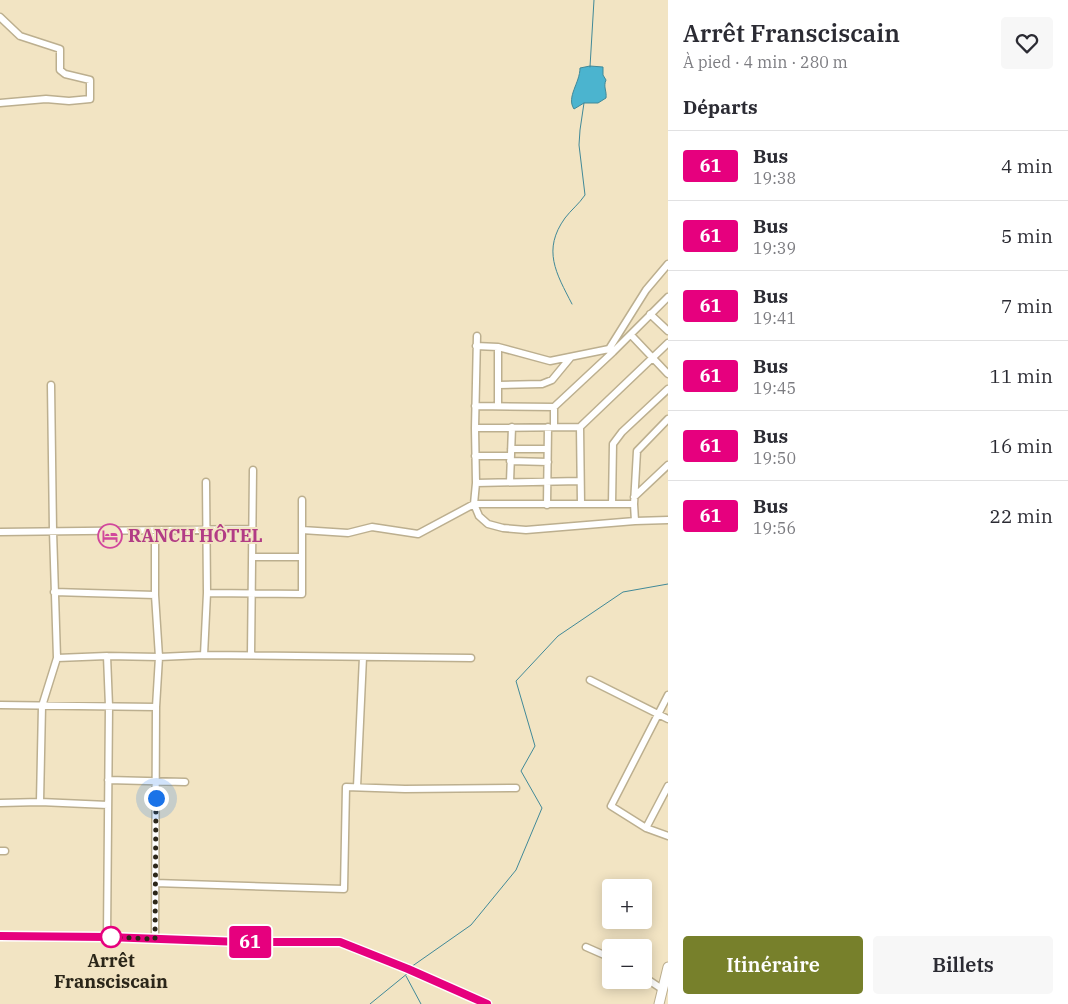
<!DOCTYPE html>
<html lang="fr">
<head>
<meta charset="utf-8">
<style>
  body { margin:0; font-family:"IBM Plex Serif",serif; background:#f7f7f7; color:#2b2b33; height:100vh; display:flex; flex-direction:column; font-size:19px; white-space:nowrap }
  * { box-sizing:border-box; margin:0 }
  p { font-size:16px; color:#7c7c81 }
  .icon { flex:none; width:28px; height:28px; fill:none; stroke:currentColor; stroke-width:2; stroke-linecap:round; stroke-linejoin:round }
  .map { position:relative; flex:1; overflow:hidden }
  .details { display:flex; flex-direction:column; background:#fff; width:400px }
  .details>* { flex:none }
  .badge { padding:0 10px; border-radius:4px; font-size:18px; line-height:32px }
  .controls { position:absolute; left:602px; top:879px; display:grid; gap:10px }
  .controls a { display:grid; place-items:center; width:50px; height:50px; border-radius:5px; background:#fff; box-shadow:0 2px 12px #0003; font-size:25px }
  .you { position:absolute; width:25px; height:25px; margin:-12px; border:4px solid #fff; border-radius:50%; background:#1a73e8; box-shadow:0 0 0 8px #1a73e833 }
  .map>.badge { position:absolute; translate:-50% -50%; box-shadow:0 0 0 2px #fff }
  h2 { padding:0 15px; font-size:19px; line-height:45px }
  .round { display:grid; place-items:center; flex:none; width:52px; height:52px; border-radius:5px; background:#f7f7f7 }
  .headline { display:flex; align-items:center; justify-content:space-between; height:85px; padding:0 15px }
  h1 { font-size:24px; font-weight:600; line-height:38px }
  .cta { display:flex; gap:10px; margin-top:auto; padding:10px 15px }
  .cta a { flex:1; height:58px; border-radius:5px; background:#77802b; color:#fff; font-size:20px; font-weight:600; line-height:58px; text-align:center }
  .cta a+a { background:#f7f7f7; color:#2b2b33 }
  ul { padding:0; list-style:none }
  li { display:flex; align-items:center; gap:15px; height:70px; padding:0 15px; border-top:1px solid #e1e1e2 }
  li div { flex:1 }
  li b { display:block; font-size:19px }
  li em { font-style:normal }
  li .badge { min-width:55px; font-weight:700; text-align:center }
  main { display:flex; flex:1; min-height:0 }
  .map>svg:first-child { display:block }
</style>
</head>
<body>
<main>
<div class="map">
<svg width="668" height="1004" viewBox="0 0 668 1004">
  <rect width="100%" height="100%" fill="#f2e4c3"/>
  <path fill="#4bb4cf" stroke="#418998" d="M590,66L603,67V75L606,80C603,87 607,91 606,98L598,103H584L574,109C566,97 580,83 580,68Z"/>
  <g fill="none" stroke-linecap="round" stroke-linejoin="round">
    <path stroke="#418998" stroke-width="1" d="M590,67L594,0
      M572,304C556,273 542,250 565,218C571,210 579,204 585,195L579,145L580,130L584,103
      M411,967L471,925L516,870L542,808L521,771L535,746L516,681L558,636L623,592L668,584
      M406,976L421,1004
      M370,1004L408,973"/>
    <g stroke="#bcaf8f" stroke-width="9">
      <path id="minor" d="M0,17L20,36L60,49V70L65,74L90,80V99L69,101L46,99L0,103
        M650,314L668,331
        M631,335L668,374
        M477,336L475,428L476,483L474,504L479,516L488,524L503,528L526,530L635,521L668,520
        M476,346L498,347L550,361L609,349L646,290L668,264
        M498,347V406
        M613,352L668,297
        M499,385L542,384L552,380L571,357
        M475,406L554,407L613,352L609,349
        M554,407V427
        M580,427L581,504
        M475,428L580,427L668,343
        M511,449H547
        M475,456H510
        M510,461L548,462
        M510,482L512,427
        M476,483L580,481
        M634,497L668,465
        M612,504L613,444L622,432L668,389
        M547,505L548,427
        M635,521L634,504L637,451L668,419
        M155,530V595L159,657L156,707L155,939
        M302,530L348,533L372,527L418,534L474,504H634
        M0,532L251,529
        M252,557H301
        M54,592L155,595
        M207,593L302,594V500
        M204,655L207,593L206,482
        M251,655L253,470
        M57,658L107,656L159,657L204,655L471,658
        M590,680L668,719
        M668,695L611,806L646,828L668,836
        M0,705L156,707
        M108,780L185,782
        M357,787L363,657
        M40,802L42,706L57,658L53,531L51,385
        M0,803L40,802L108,805
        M646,828L668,786
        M0,851H5
        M155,883L344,889L346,787L405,789L516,788
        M0,936L107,937L241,943L340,942L408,969L487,1004
        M107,937L109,706L107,656
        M586,947L611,958
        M644,977L662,989"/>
    </g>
    <g stroke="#bcaf8f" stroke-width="11">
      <path id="major" d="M659,1004L668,967"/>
    </g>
    <use href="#minor" stroke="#fff" stroke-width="6"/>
    <use href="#major" stroke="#fff" stroke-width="9"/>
  </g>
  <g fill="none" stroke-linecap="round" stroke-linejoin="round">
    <g stroke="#fff" stroke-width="11">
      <path id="line" d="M0,936L107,937L241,942H340L408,969L487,1004"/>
    </g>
    <use href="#line" stroke="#e6007e" stroke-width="8"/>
    <path stroke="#2b2619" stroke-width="5" stroke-dasharray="0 9" d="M111,937L155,939L156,798"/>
  </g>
  <defs>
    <g id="hotel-ring" transform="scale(1.25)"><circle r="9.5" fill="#f2e4c3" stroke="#d1479c" stroke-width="1.5"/><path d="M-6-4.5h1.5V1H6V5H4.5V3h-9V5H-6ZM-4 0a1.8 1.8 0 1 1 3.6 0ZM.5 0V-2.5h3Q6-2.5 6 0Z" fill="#d1479c"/></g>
  </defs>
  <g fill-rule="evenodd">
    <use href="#hotel-ring" x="110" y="536"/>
  </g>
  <circle fill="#fff" stroke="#e6007e" stroke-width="2.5" cx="111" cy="937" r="10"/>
  <g text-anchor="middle" stroke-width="4" stroke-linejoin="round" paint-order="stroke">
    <g font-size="18" font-weight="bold" fill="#b23c85" stroke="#f2e4c3" text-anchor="start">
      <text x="128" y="542">RANCH HÔTEL</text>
    </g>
    <g font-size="18" font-weight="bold" fill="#2b2619" stroke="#f2e4c3">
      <text x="111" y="967">Arrêt<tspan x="111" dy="21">Fransciscain</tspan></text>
    </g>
  </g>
</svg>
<div class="controls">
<a>+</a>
<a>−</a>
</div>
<div class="you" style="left:156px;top:798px"></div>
<b class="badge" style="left:250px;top:942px;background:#e6007e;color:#fff">61</b>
</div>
<section class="details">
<div class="headline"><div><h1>Arrêt Fransciscain</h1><p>À pied · 4 min · 280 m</p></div><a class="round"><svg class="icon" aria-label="heart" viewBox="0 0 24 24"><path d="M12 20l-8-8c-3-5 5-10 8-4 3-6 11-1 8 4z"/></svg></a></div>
<h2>Départs</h2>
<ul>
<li><span class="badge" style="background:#e6007e;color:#fff">61</span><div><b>Bus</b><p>19:38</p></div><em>4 min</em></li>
<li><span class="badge" style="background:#e6007e;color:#fff">61</span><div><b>Bus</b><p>19:39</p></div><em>5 min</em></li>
<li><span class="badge" style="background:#e6007e;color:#fff">61</span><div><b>Bus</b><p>19:41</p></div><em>7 min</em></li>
<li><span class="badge" style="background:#e6007e;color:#fff">61</span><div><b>Bus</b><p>19:45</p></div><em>11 min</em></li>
<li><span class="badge" style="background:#e6007e;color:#fff">61</span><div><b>Bus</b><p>19:50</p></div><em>16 min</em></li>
<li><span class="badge" style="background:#e6007e;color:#fff">61</span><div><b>Bus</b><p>19:56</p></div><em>22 min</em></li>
</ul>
<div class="cta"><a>Itinéraire</a><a>Billets</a></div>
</section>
</main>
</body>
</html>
